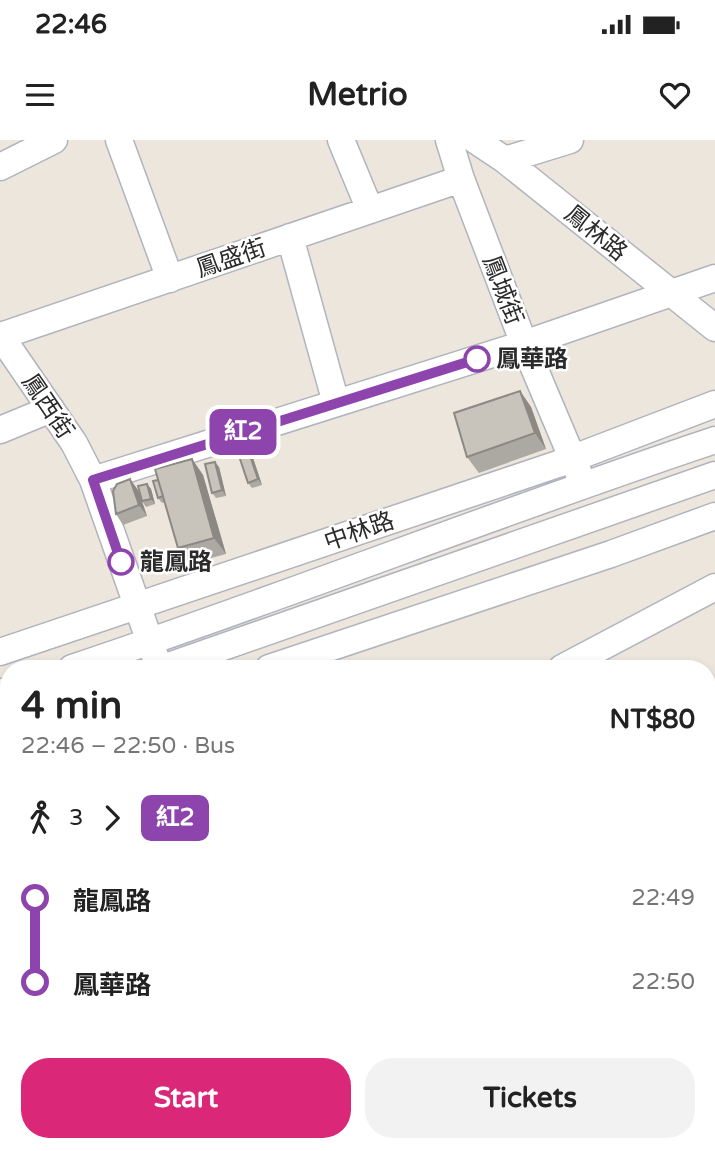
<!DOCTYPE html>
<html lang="en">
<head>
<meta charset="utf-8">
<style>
  body { margin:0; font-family:"Varela Round","Noto Sans TC",sans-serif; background:#f2f2f2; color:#222; height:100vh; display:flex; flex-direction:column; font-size:26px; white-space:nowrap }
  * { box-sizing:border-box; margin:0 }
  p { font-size:23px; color:#767676 }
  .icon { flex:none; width:38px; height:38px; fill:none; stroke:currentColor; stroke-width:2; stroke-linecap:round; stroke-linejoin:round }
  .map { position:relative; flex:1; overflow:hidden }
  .side { position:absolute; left:0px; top:520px; width:716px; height:492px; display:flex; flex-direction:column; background:#fff; border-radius:28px 28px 0 0; box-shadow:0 4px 10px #0003 }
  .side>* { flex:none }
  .badge { padding:0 14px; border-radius:10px; font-size:24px; line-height:46px }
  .map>.badge { position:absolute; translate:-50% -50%; box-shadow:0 0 0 4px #fff }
  .legs { display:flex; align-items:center; gap:10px; height:77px; padding:0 21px; font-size:23px }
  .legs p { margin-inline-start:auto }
  .overview { display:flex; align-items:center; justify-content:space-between; height:119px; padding:0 21px }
  h1 { font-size:38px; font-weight:800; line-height:52px }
  .button { display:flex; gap:14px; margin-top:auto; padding:14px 21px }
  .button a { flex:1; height:80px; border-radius:28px; background:#db2777; color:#fff; font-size:28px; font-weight:800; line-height:80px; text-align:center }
  .button a+a { background:#f2f2f2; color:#222 }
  ul { padding:0 21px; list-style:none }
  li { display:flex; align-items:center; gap:24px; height:84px; font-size:26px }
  li i { display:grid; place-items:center; width:10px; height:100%; margin:0 9px; background:currentColor }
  li i::after { content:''; width:18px; height:18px; margin:-9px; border:5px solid; border-radius:50%; background:#fff }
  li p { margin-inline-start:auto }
  li:first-child i { background:linear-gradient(#0000 50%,currentColor 0) }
  li:last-child i { background:linear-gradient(currentColor 50%,#0000 0) }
  .status { display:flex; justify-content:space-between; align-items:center; height:49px; padding:0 35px; background:#fff; direction:ltr }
  .status svg { height:19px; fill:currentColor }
  header { display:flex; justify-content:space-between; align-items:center; height:91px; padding:0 21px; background:#fff; font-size:32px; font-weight:800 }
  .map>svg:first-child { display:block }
</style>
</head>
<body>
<div class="status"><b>22:46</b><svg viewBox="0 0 49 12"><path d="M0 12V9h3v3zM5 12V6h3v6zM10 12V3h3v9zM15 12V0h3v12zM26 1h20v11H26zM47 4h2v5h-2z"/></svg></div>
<header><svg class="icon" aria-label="menu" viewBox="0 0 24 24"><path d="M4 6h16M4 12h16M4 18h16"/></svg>Metrio<svg class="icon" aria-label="heart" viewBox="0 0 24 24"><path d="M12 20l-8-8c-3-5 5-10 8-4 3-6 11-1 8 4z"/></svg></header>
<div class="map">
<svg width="715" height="1011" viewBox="0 0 715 1011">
  <rect width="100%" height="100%" fill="#ece6dd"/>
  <path fill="#eee3cd" d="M9,638V1003H329L333,1011H0V642Z"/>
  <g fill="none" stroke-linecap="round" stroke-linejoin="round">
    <g stroke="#b1b4be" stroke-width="29">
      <path id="minor" d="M119,0L170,139
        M341,0L370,70
        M449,0L461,39L524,204L579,334
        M475,0L505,20L715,188
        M505,20L570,0
        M0,27L54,0
        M290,97L336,263
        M0,195L74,303L93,340L156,519
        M1,196L461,39
        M0,290L51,269
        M93,340L524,204L715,138
        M0,512L558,324L715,264
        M72,528C288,456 499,372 715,300
        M163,528L715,335
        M269,528L611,414L715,376
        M562,528L715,447
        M0,553L9,550
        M0,583L9,580
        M0,621L9,618
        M359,1003L362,1011"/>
    </g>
    <use href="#minor" stroke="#fff" stroke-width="26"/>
  </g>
  <path fill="#aca9a2" d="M520,251L531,267L546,309L479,333L467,317Z
    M249,313L253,318L262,345L252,348L248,343Z
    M192,319L203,335L226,414L189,424L178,408L165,362L162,363L158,358V340Z
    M219,327L226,356L216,358L212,353Z
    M147,344L151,349L155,364L146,367L142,361Z
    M138,350L147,376L123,385L116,374Z
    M422,1003H455L440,1011H427Z"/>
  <path fill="#8c8984" d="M520,251L531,267L546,309L535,293Z
    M249,313L253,318L262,345L258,339Z
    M192,319L203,335L226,414L214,398Z
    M215,322L219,327L226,356L222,350Z
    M130,339L138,350L147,376L139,365Z
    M147,344L151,349L155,364L151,359Z"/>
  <path fill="#c8c4bc" stroke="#8c8984" stroke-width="2" d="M520,251L535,293L467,317L454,273Z
    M249,313L258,339L248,343L239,316Z
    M192,319L214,398L178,408L155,329Z
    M215,322L222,350L212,353L205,324Z
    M130,339L139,365L116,374L113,351L117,344Z
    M158,340L163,356L158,358L153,341Z
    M147,344L151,359L142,361L138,346Z"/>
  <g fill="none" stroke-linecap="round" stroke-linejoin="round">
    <g stroke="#fff" stroke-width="16">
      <path id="line-1" d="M121,422L93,340L477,219"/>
    </g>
    <use href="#line-1" stroke="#8e44ad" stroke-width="10"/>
  </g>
  <g fill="#fff" stroke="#8e44ad" stroke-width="3.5">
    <circle cx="477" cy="219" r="12"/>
    <circle cx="121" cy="422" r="12"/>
  </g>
  <g text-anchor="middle" stroke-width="5" stroke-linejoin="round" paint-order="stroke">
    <g font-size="24" fill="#2b2b2b" stroke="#fff">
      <text transform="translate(596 93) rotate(39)" y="8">鳳林路</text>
      <text transform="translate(231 118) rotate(-19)" y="8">鳳盛街</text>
      <text transform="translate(503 150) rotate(69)" y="8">鳳城街</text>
      <text transform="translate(48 266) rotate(56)" y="8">鳳西街</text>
      <text transform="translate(359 391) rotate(-19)" y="8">中林路</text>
    </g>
    <g font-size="24" font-weight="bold" fill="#2b2b2b" stroke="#fff" text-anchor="start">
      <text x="496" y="227">鳳華路</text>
      <text x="140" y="430">龍鳳路</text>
    </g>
  </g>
</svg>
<b class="badge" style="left:243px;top:292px;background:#8e44ad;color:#fff">紅2</b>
<section class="side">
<div class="overview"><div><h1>4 min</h1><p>22:46 – 22:50 · Bus</p></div><b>NT$80</b></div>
<div class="legs"><svg class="icon" aria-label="walk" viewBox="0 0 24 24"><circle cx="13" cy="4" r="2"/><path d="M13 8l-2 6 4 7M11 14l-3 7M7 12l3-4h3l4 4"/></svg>3<svg class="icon" aria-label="forward" viewBox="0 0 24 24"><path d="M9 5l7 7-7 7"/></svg><b class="badge" style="background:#8e44ad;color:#fff">紅2</b></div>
<ul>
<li><i style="color:#8e44ad"></i><b>龍鳳路</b><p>22:49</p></li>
<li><i style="color:#8e44ad"></i><b>鳳華路</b><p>22:50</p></li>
</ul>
<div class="button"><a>Start</a><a>Tickets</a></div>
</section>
</div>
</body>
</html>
